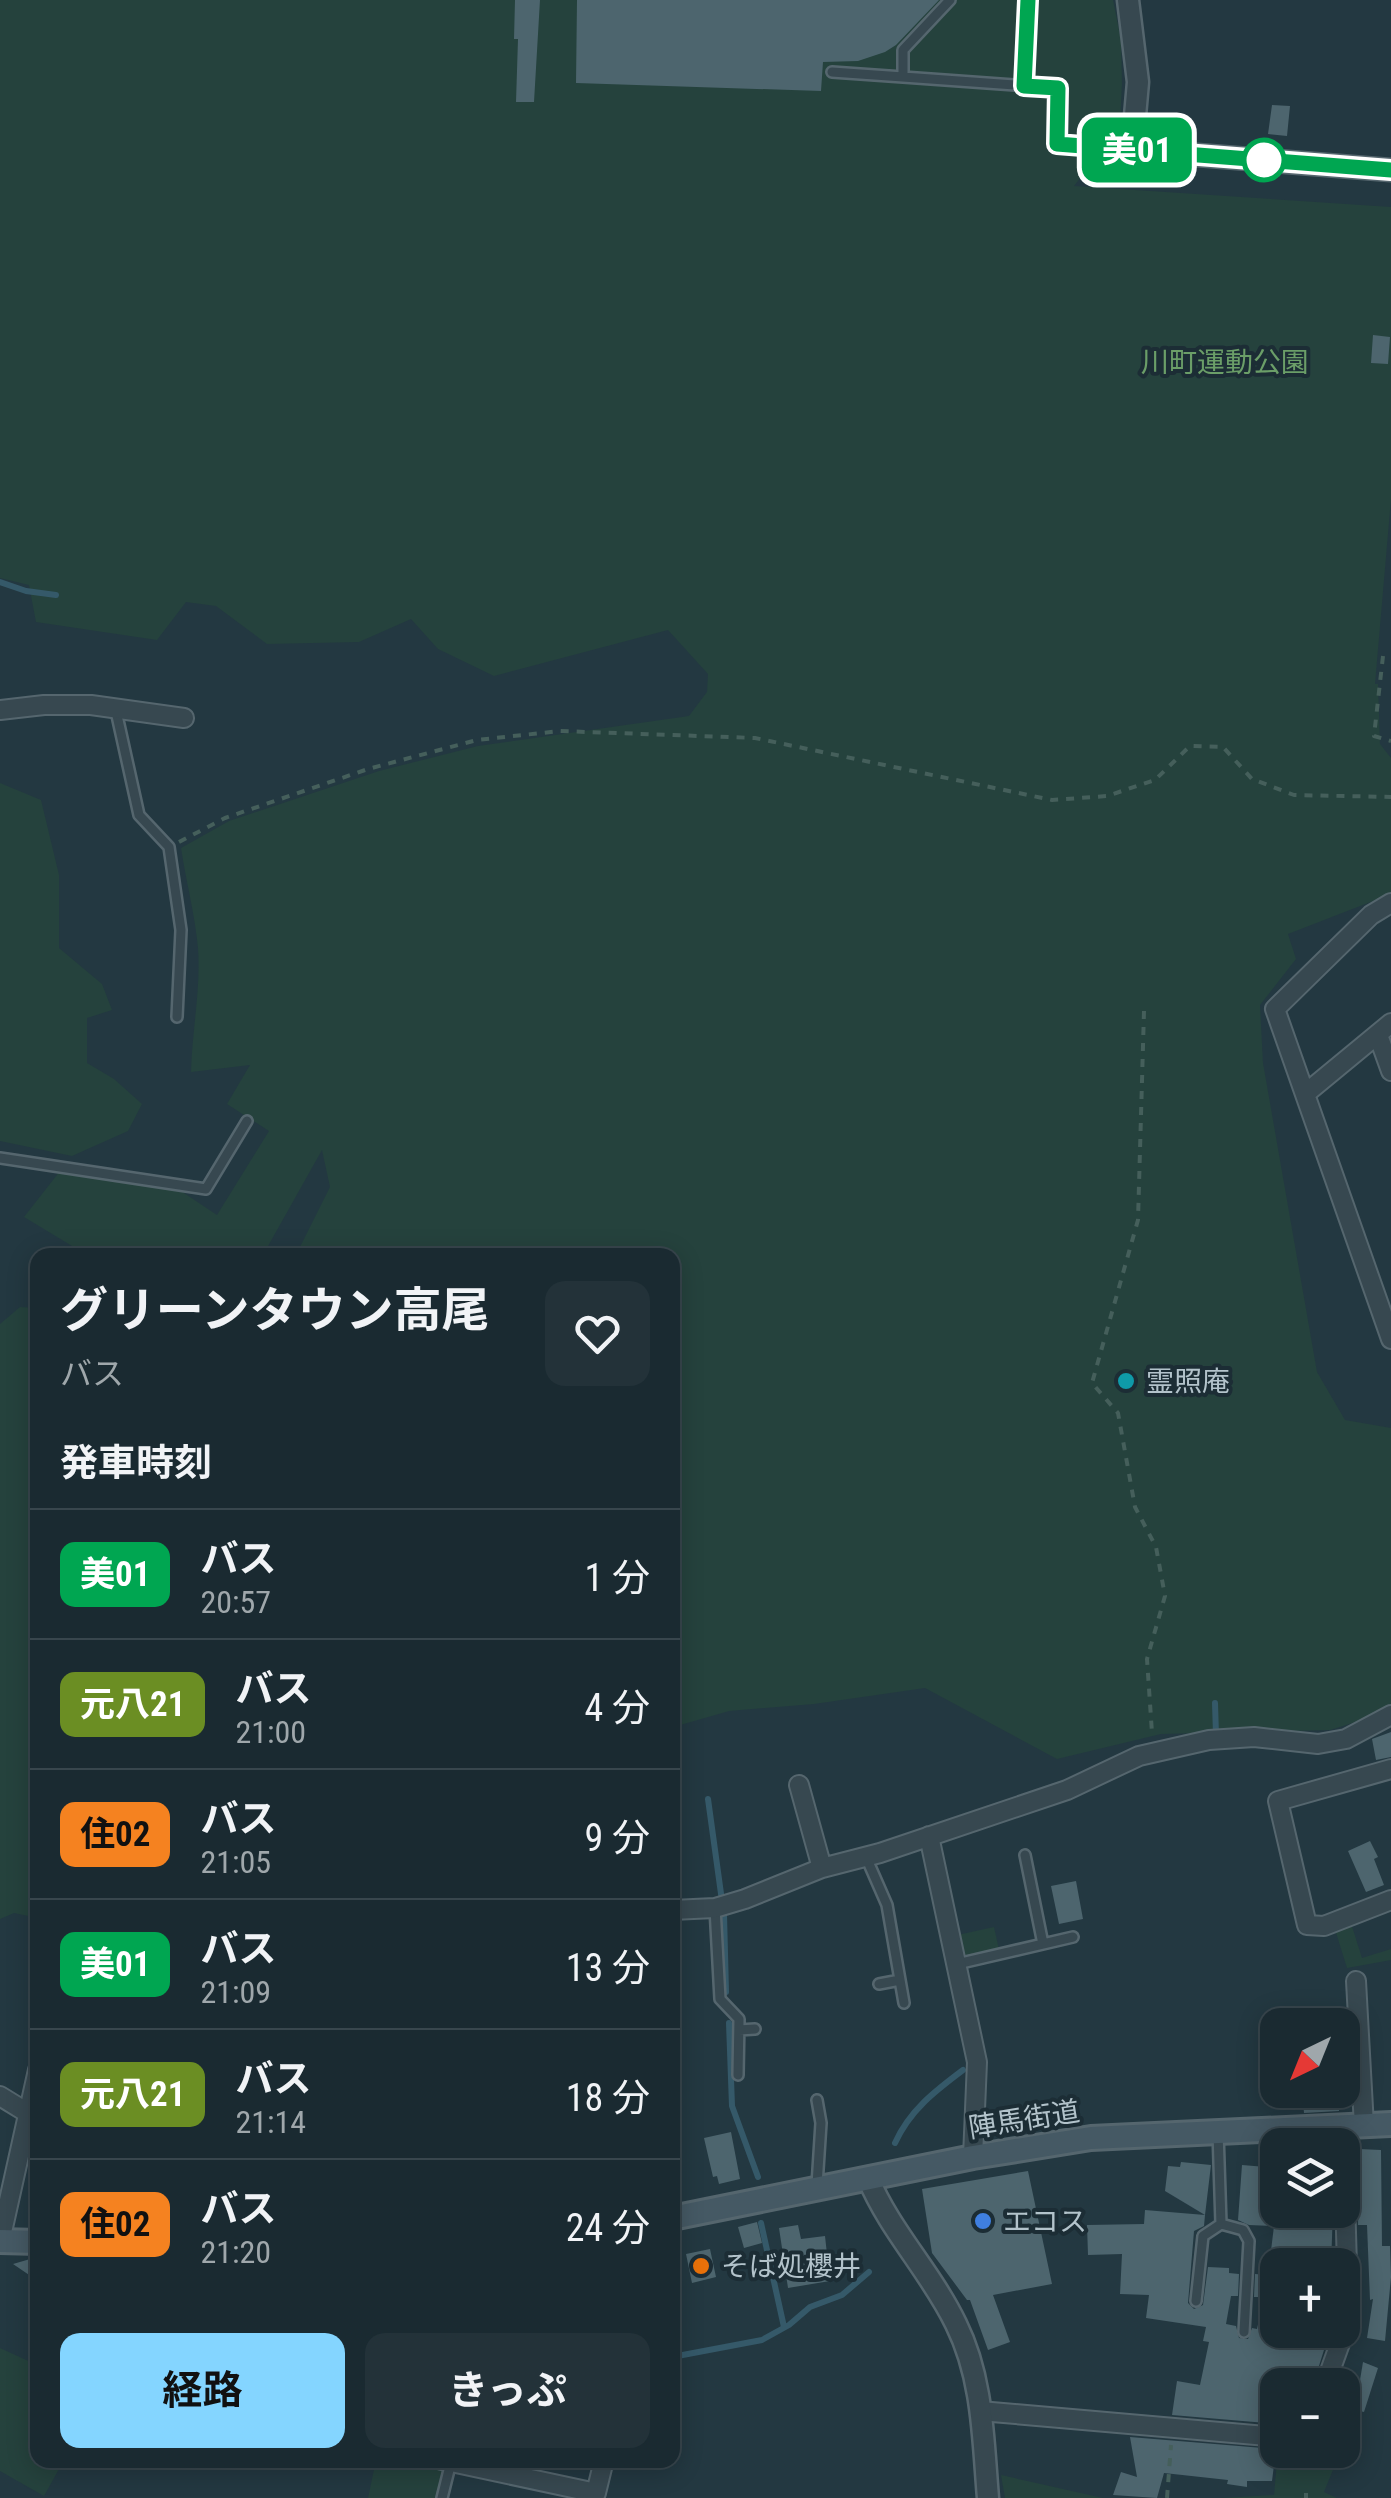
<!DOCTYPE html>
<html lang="ja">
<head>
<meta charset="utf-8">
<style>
  body { margin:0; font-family:"Roboto Condensed","Noto Sans JP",sans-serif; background:#233239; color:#f1f3f6; height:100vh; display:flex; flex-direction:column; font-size:38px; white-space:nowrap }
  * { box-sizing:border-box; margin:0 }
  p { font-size:32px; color:#9fa7ab }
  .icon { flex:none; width:55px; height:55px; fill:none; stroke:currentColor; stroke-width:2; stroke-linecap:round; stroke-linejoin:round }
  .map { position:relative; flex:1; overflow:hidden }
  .drawer { position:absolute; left:30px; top:1248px; width:650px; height:1220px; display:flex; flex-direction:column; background:#1a2a31; border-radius:20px; box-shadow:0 5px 25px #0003,0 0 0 2px #38464d }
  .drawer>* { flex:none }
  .badge { padding:0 20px; border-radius:15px; font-size:35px; line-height:65px }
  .needle { width:65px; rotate:223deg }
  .controls { position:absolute; left:1260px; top:2008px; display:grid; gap:20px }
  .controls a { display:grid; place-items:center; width:100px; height:100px; border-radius:20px; background:#1a2a31; box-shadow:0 5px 25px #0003,0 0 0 2px #38464d; font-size:50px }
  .map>.badge { position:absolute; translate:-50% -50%; box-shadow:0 0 0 5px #fff }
  h2 { padding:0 30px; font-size:38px; line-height:90px }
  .round { display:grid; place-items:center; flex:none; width:105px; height:105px; border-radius:20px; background:#233239 }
  .headline { display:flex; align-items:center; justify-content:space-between; height:170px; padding:0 30px }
  h1 { font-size:48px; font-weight:700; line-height:75px }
  .primary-button { display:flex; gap:20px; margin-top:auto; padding:20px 30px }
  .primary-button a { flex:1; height:115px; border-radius:20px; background:#84d5ff; color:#111; font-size:40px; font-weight:700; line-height:115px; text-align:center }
  .primary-button a+a { background:#233239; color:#f1f3f6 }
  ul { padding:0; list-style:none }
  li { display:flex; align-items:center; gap:30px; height:130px; padding:0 30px; border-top:2px solid #38464d }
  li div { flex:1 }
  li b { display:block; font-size:38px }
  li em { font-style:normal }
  li .badge { min-width:110px; font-weight:700; text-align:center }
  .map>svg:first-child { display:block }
</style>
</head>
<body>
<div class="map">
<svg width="1391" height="2498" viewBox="0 0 1391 2498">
  <rect width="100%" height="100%" fill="#233841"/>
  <path fill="#25423d" d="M0,0H1113L1121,40L1122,83L1120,123L1112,133L1110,177H1081L1074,186L1391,207V499L1375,684H1378L1380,744L1391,758V894L1288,934L1296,959L1260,1005L1263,1063L1317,1372L1345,1420L1391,1428V1711L1330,1730L1161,1734L1057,1759L925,1688L814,1704L729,1711L673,1727L672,1255H296L330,1187L322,1150L263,1255H87L24,1217L64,1166L182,1185L184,1193L217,1215L269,1131L227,1104L250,1065L191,1072C192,1030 201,989 198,948C195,915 186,881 181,848L229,821L379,771L478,746L689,716L707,692L708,674L668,630L494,676L438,649L411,619L359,642L267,644L216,606L186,602L157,640L36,622L29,585L0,578Z
    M0,783L41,800L59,875V948L102,984L112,1010L87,1018V1063L114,1079L142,1104L128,1131L72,1156L0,1141Z
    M20,1307L38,1308V1918L14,1913L0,1919V1324Z
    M1349,1917L1362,1958L1391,1949V1960L1347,1968L1333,1923Z
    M994,1927L1000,1954L965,1962L961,1943L953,1936Z
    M0,2348L37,2365L38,2460H64L44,2496L0,2471Z
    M1278,2450H1341L1324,2492L1337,2498H1221L1274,2495Z
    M376,2460H440L448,2472L442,2498H368Z
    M1001,2475L1103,2498H1005Z"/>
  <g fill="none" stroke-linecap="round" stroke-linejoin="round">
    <path stroke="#355969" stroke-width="6" d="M0,582L26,591L56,595
      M1215,1703L1216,1735
      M708,1799L722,1901
      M724,1914L726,1992
      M729,2023L732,2106L758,2177
      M895,2143C910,2110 935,2091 963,2070
      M761,2223L784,2327
      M672,2357L762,2340L789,2325L810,2307L842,2295L869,2272"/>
  </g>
  <path fill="#4d656e" d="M515,0H540L534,102H516L518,39H514Z
    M577,0H939L896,45L885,52L858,61L823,62L821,91L576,83Z
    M1272,105L1290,106L1287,136L1268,134Z
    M1373,335L1390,337L1388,364L1371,363Z
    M1391,1732V1757L1376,1760L1372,1739Z
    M1370,1841L1378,1857L1374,1859L1384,1885L1366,1892L1348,1851Z
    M1076,1881L1083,1919L1059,1924L1051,1886Z
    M1302,2090H1339V2111L1304,2113Z
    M731,2132L740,2179L719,2184L717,2176L713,2177L704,2138Z
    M1359,2149L1381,2150L1382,2246H1390L1391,2277L1385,2341L1367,2338L1373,2299L1370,2300L1367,2225H1358Z
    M1181,2162L1211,2165L1205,2215L1165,2191L1168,2166L1180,2167Z
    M1242,2165L1278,2168V2210H1333L1331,2265H1277L1278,2330H1294L1292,2339L1324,2350L1313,2385H1278V2424L1172,2415L1177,2381L1200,2385L1209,2342L1203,2341L1206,2327L1146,2318L1149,2295L1120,2294L1122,2254L1088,2255L1087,2225L1144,2224L1145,2210L1205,2215L1204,2226L1194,2231L1188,2303L1194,2309L1203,2305L1208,2267L1229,2268V2273L1239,2274L1238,2296H1231L1226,2324L1236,2326L1239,2338L1248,2339L1252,2328L1257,2329L1264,2297H1254L1255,2274L1268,2275L1274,2226L1249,2225L1238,2220Z
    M1028,2171L1052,2284L993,2295L1010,2342L988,2350L970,2300H967L932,2253L922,2189Z
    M757,2222L762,2243L744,2248L738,2227Z
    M798,2225L801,2239L825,2236L830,2281L788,2288L779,2228Z
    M710,2249L716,2277L692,2283L686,2254Z
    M37,2257L38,2281L13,2264Z
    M1363,2362L1378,2368L1364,2412L1355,2410Z
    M1130,2437L1276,2449L1272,2481H1247V2487L1227,2484L1228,2480L1164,2473L1157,2498L1113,2495L1121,2472L1137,2477Z"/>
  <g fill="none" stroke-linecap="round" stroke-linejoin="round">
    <g stroke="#55666e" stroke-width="14">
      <path id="service" d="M950,0L903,50V77L1058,88L1057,144L1132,150
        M832,72L903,77
        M1024,86L1028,0
        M116,711L139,815L169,847L181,930L177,1017
        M0,1158L206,1189L247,1121
        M1025,1855L1043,1944
        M866,1857L887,1905L904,2003
        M715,1908L720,1999L739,2019L738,2075
        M957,1964L1073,1937
        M879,1984L900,1980
        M739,2030L755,2029
        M1342,2030L1359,2028
        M817,2100L821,2123L817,2185
        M1218,2132L1221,2224
        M1196,2301L1203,2236L1221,2224L1243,2230L1249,2241L1244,2332
        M442,2498L451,2462"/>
    </g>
    <g stroke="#55666e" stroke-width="22">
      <path id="minor" d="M0,710L44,705H91L184,718
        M1391,903L1371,915L1275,1009L1391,1339
        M1378,1035L1391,1071
        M1305,1094L1391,1023
        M1391,1769L1278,1801L1307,1925L1324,1926L1391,1900
        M799,1785L822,1868
        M929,1836L977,2062L973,2157
        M672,1910L715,1908L745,1899L822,1868L880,1853L1067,1790L1139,1756L1209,1740L1254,1737L1318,1744L1346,1739L1391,1715
        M1356,1981L1364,2126
        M0,2096L26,2112
        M0,2241L38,2070
        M1325,2385L1343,2335L1348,2302L1343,2127
        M980,2411L1278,2437
        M442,2460L596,2493L604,2460"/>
    </g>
    <g stroke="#55666e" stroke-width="25">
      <path id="tertiary" d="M1128,0L1138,82L1132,150L1391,170
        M868,2178C890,2231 931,2272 956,2324C983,2378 983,2439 988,2498"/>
    </g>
    <g stroke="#55666e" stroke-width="28">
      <path id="secondary" d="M672,2218L973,2157L1091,2138L1391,2124
        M0,2241L38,2242"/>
    </g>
    <path stroke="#455f5b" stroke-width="4" stroke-dasharray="8 8" stroke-linecap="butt" d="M1383,656L1374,736L1391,741
      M179,842L225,818L368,769L477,740L560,731L755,738L1052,800L1107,796L1155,780L1190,746L1223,747L1252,779L1294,795L1391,797
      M1144,1011L1138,1220L1092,1383L1118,1413L1135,1507L1156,1547L1165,1596L1147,1659L1152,1733
      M1306,2493V2498
      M1167,2498L1171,2445"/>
    <use href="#service" stroke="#374850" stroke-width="9"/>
    <use href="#minor" stroke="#374850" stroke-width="18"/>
    <use href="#tertiary" stroke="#374850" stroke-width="20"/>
    <use href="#secondary" stroke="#455964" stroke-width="22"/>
  </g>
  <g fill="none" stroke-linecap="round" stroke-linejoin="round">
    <g stroke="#fff" stroke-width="22">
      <path id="line" d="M1028,0L1024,86L1058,88L1057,144L1391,170"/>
    </g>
    <use href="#line" stroke="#00a651" stroke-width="15"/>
  </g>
  <circle fill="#fff" stroke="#00a651" stroke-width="5" cx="1264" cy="160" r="20"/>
  <circle fill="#0f9aa8" stroke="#1c2d35" stroke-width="4" cx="1126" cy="1381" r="10"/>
  <circle fill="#3f7fe0" stroke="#1c2d35" stroke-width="4" cx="983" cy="2221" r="10"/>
  <circle fill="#e8710a" stroke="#1c2d35" stroke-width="4" cx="701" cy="2266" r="10"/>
  <g text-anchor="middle" stroke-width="8" stroke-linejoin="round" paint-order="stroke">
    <g font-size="28" fill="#6b9e68" stroke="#1c2d35">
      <text x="1225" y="372">川町運動公園</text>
    </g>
    <g font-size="28" fill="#b3c3cb" stroke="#1c2d35" text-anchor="start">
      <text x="1146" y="1391">霊照庵</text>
      <text x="1003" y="2231">エコス</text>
      <text x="721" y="2276">そば処櫻井</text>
    </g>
    <g font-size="28" fill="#b3c3cb" stroke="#1c2d35">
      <text transform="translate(1024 2119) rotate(-9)" y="10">陣馬街道</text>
    </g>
  </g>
</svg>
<div class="controls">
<a><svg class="needle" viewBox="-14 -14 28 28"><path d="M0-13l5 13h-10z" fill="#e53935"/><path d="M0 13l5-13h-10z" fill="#9fa7ab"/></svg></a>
<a><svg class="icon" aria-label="layers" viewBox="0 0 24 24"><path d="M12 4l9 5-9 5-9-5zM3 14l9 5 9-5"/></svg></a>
<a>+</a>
<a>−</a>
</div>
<b class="badge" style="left:1137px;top:150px;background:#00a651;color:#fff">美01</b>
<section class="drawer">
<div class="headline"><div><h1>グリーンタウン高尾</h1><p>バス</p></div><a class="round"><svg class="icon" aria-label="heart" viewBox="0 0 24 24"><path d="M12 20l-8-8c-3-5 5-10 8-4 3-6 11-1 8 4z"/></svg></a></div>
<h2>発車時刻</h2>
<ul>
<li><span class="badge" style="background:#00a651;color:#fff">美01</span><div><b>バス</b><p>20:57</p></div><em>1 分</em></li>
<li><span class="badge" style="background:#6b8e23;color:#fff">元八21</span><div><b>バス</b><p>21:00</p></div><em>4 分</em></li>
<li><span class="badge" style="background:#f58220;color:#111">住02</span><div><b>バス</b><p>21:05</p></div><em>9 分</em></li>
<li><span class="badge" style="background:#00a651;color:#fff">美01</span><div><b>バス</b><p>21:09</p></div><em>13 分</em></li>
<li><span class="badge" style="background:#6b8e23;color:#fff">元八21</span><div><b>バス</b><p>21:14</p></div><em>18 分</em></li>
<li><span class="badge" style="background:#f58220;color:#111">住02</span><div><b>バス</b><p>21:20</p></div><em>24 分</em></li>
</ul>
<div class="primary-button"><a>経路</a><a>きっぷ</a></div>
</section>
</div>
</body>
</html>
